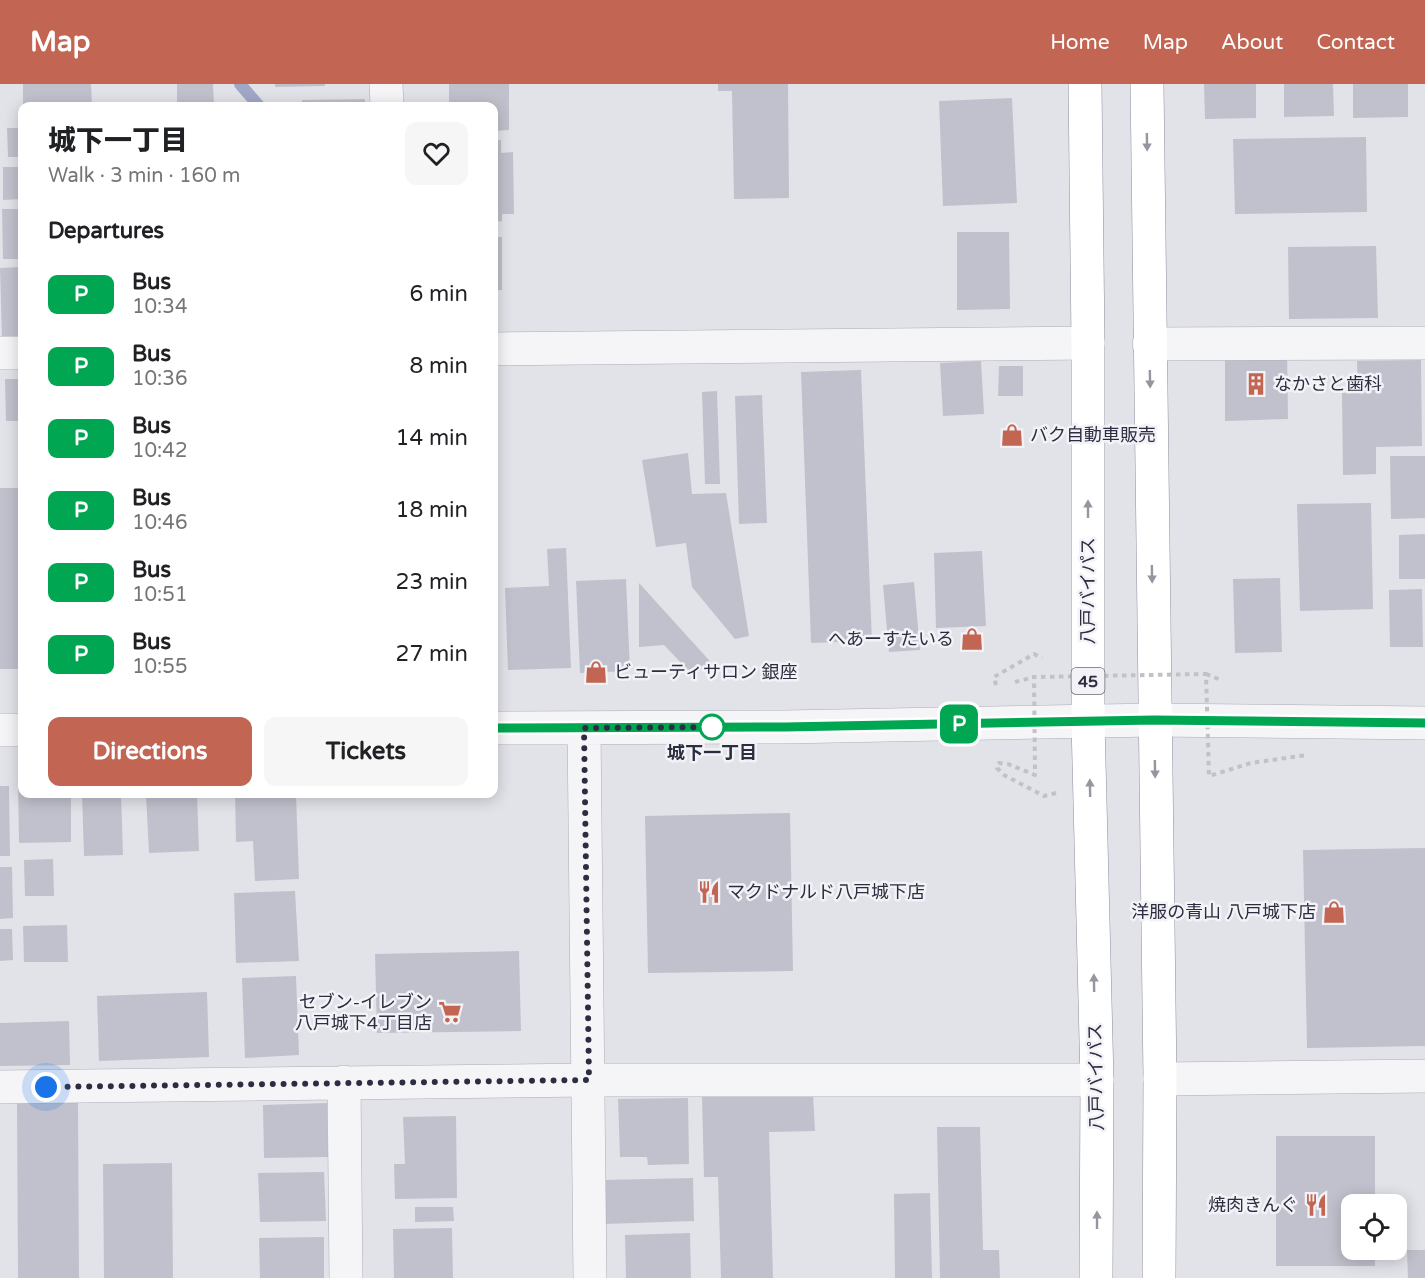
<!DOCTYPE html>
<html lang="en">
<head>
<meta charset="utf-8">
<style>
  body { margin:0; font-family:"Varela Round","Noto Sans JP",sans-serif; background:#f6f6f6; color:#202124; height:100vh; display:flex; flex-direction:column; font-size:22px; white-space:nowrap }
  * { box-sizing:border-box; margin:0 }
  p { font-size:20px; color:#757577 }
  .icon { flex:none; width:33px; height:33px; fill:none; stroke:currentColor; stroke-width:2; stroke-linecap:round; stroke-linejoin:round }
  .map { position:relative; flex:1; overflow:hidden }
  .sheet { position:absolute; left:18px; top:18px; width:480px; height:696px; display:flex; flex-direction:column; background:#fff; border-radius:12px; box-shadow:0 3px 15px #0003 }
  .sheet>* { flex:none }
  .badge { padding:0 12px; border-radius:9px; font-size:21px; line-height:39px }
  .buttons { position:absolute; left:1341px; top:1110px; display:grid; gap:12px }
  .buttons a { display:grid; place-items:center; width:66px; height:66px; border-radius:12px; background:#fff; box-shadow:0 3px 15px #0003; font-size:30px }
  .you { position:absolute; width:30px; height:30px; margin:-15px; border:4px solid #fff; border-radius:50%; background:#1a73e8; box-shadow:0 0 0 9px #1a73e833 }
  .map>.badge { position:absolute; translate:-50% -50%; box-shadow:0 0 0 3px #fff }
  h2 { padding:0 30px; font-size:22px; line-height:54px }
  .round { display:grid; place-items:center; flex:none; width:63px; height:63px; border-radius:12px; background:#f6f6f6 }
  .overview { display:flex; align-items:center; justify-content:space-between; height:102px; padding:0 30px }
  h1 { font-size:28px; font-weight:800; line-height:45px }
  .cta { display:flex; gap:12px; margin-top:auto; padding:12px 30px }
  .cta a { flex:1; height:69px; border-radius:12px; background:#c26553; color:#fff; font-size:24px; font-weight:800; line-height:69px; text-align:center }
  .cta a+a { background:#f6f6f6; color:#202124 }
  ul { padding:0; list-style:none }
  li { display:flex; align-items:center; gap:18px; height:72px; padding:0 30px }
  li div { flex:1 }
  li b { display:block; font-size:22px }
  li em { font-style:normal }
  li .badge { min-width:66px; font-weight:700; text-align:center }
  header { display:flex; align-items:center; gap:36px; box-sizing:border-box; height:84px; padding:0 30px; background:#c26553; color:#fff }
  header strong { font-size:28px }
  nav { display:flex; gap:33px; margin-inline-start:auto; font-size:21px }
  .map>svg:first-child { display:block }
</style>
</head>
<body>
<header>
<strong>Map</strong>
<nav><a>Home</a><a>Map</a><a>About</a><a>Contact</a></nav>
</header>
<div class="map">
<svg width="1425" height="1194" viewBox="0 0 1425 1194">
  <rect width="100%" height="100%" fill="#e2e3e9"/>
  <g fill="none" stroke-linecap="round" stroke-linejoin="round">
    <path stroke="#a1a7c6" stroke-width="12" d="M240,0L259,22"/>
  </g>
  <path fill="#c0c1cc" d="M23,0H91L92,22H23Z
    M177,0H213L214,22H177Z
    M275,0H325V2L275,3Z
    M449,0H509V46L494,47V22H449Z
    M718,0H788L789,114L734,115L732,7H718Z
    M1204,0H1256V34L1205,35Z
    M1284,0H1333L1334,32L1284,33Z
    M1353,0H1408V33L1353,34Z
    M1012,14L1017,119L943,122L939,17Z
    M365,15V22H302V16Z
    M7,44H22V73H8Z
    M1366,53L1367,128L1235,130L1233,55Z
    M494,56H501V69L513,68L514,130H502V137L494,138Z
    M3,83H22V115L3,116Z
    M2,125H22V175H3Z
    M957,148H1009L1010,225L957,226Z
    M494,153H502V206H494Z
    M1376,162L1378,234L1289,235L1288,163Z
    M22,183V254L2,255L0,184Z
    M1225,264H1287L1288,335L1225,337Z
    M1421,276L1422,362L1376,363V390L1343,391L1342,309L1358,308L1357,277Z
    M981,277L984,330L943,332L940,279Z
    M999,282H1023V312H998Z
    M861,286L872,557L811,559L801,288Z
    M5,295H22V337H6Z
    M717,307L720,400H705L702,308Z
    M762,311L767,439L739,440L735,312Z
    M688,369L692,410L726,409L749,552L735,555L692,503L686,459L656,463L642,376Z
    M1390,372H1425V434L1391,435Z
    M0,404H22V585H0Z
    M1371,419L1373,525L1300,527L1297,420Z
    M1425,450V495H1399V451Z
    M566,464L571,584L508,586L505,504L549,502L547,465Z
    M982,467L986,542L936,544L934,469Z
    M1280,494L1282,568L1235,569L1233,495Z
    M626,495L630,587L580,589L576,497Z
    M914,498L920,566L889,568L883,501Z
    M639,499L717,585L688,586L664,561L639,563Z
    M1422,505L1423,563H1390L1389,506Z
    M22,698V710H71V758L19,759L18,699Z
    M0,702H9L10,772H0Z
    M82,710H121L123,771L84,772Z
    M146,710H197L199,767L149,769Z
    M235,710H296L299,795L255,797L253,757L236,758Z
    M790,729L793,887L648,889L645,732Z
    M1425,764V962L1307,964L1303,766Z
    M53,775L54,812H25L24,776Z
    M0,783H12L13,834L0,835Z
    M295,807L299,877L236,879L234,809Z
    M67,841L68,878H24L23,842Z
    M0,845H12L13,876L0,877Z
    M519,867L521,947L377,949L375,870Z
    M296,892L299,971L245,974L242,894Z
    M207,908L209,973L99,977L97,912Z
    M69,937L70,981L0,982V939Z
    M813,1010L815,1047L769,1048L773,1194H721L718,1093H704L702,1013Z
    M688,1014L689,1080L648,1081L647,1073H620L618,1015Z
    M17,1018H78L79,1194H18Z
    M327,1019L328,1073L264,1074L263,1021Z
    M456,1032L457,1114L395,1115L394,1080H405L403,1033Z
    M937,1043H980L983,1166H999L1000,1194H940Z
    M1276,1052H1375V1120H1352V1166H1375V1182H1276Z
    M172,1079L173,1194H104L103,1080Z
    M324,1088L326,1137L260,1138L258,1089Z
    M693,1094L694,1137L604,1140L603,1096Z
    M930,1109L932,1194H895L894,1110Z
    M415,1123H453L454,1137L415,1138Z
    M452,1144L453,1194H394L393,1145Z
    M690,1149L691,1194H626L625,1151Z
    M324,1153V1194H260L259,1154Z
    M1407,1166H1425V1194H1408Z"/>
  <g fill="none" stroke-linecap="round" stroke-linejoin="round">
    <g stroke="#abacb6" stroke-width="34">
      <path id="minor" d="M386,0L387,22
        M1149,260L1425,259
        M494,265L1088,259
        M0,269H22
        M494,644L785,643L1154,636L1425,639
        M584,644L590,1194
        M0,646H22
        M1160,995L1425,992
        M344,998L346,1194
        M0,1003L589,996H1097"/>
    </g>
    <g stroke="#8b8d9f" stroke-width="34">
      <path id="highway" d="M1085,0L1088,259V638L1097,996L1096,1194
        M1147,0L1160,995L1159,1194"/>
    </g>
    <path stroke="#c1c1c8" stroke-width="4" stroke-dasharray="4.5 4.5" stroke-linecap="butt" d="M1206,590L1221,596
      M1015,598L1034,593
      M996,601L994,593L1034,570L1042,574"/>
    <use href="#minor" stroke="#f5f5f8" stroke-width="33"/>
    <use href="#highway" stroke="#fff" stroke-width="33"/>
    <path stroke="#c1c1c8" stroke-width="4" stroke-dasharray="4.5 4.5" stroke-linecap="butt" d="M1056,709L1044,712L1004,691L997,684L999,679L1008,680L1035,691L1034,593L1206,590L1209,692L1251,679L1307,671"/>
  </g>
  <defs><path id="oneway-solid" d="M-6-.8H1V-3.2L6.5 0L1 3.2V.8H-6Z" transform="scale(1.5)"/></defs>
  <g fill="#9696a0">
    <use href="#oneway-solid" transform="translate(1147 58) rotate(89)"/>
    <use href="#oneway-solid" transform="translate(1150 295) rotate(89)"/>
    <use href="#oneway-solid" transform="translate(1088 425) rotate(-90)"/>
    <use href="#oneway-solid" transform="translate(1152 490) rotate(89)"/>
    <use href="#oneway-solid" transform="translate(1155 685) rotate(89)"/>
    <use href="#oneway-solid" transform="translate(1090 704) rotate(-91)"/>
    <use href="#oneway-solid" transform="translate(1094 899) rotate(-91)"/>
    <use href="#oneway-solid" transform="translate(1097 1136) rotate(-90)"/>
  </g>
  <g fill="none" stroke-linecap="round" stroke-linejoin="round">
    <g stroke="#fff" stroke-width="14">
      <path id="line" d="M494,644L785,643L1154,636L1425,639"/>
    </g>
    <use href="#line" stroke="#00a651" stroke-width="9"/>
    <path stroke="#2c2d40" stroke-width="6" stroke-dasharray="0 10.8" d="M46,1003L589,996L584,644L718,643H712"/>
  </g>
  <defs>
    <g id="building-bare" transform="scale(1.8)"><path d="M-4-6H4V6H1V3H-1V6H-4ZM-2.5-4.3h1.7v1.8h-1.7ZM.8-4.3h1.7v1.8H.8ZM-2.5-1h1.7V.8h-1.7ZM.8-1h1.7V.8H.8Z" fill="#c26553" stroke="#f2f2f7" stroke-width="2.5" paint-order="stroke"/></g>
    <g id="shop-bare" transform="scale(1.8)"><path d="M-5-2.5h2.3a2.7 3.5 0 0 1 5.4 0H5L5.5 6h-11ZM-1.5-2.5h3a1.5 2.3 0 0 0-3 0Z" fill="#c26553" stroke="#f2f2f7" stroke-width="2.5" paint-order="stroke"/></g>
    <g id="restaurant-bare" transform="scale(1.8)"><path d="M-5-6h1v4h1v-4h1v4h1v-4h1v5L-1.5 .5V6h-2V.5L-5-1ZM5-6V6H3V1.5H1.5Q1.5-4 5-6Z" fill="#c26553" stroke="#f2f2f7" stroke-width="2.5" paint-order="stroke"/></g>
    <g id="supermarket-bare" transform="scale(1.8)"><path d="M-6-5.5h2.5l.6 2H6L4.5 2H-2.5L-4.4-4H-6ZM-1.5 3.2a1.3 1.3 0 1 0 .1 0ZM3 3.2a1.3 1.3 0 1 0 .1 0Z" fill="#c26553" stroke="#f2f2f7" stroke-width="2.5" paint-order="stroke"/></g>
  </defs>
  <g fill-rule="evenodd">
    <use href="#building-bare" x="1256" y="300"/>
    <use href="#shop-bare" x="1012" y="351"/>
    <use href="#shop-bare" x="972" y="555"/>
    <use href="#shop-bare" x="596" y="588"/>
    <use href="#restaurant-bare" x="709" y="808"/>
    <use href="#shop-bare" x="1334" y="828"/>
    <use href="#supermarket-bare" x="450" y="928"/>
    <use href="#restaurant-bare" x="1316" y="1121"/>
  </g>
  <circle fill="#fff" stroke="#00a651" stroke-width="3" cx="712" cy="643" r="12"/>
  <g text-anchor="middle" stroke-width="5" stroke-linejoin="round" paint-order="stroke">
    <rect fill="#f2f2f7" stroke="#676877" stroke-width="1.5" x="1071.5" y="584" width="33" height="26" rx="4.5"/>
    <g font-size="16" font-weight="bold" fill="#2c2d40">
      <text x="1088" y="603">45</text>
    </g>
    <g font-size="18" fill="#2c2d40" stroke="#f2f2f7" text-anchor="start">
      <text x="1274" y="306">なかさと歯科</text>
      <text x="1030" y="357">バク自動車販売</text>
      <text x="954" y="561" text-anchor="end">へあーすたいる</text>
      <text x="614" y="594">ビューティサロン 銀座</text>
      <text x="727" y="814">マクドナルド八戸城下店</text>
      <text x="1316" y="834" text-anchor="end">洋服の青山 八戸城下店</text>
      <text x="432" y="924" text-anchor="end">セブン-イレブン<tspan x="432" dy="21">八戸城下4丁目店</tspan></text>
      <text x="1298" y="1127" text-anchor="end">焼肉きんぐ</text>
    </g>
    <g font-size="18" fill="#2c2d40" stroke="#f2f2f7">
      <text transform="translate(1088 507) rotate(-90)" y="6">八戸バイパス</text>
      <text transform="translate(1096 993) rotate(-91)" y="6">八戸バイパス</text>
    </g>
    <g font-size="18" font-weight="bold" fill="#2c2d40" stroke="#f2f2f7">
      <text x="712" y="675">城下一丁目</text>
    </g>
  </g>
</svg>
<div class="buttons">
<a><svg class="icon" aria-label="locate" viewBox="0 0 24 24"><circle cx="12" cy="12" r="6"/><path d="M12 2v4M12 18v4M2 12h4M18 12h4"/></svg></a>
</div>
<div class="you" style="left:46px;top:1003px"></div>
<b class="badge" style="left:959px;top:640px;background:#00a651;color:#fff">P</b>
<section class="sheet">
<div class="overview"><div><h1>城下一丁目</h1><p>Walk · 3 min · 160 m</p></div><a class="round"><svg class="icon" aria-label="heart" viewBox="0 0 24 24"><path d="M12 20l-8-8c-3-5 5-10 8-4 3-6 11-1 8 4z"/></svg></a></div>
<h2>Departures</h2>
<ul>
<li><span class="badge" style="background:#00a651;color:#fff">P</span><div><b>Bus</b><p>10:34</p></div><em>6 min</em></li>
<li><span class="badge" style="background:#00a651;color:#fff">P</span><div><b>Bus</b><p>10:36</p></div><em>8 min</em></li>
<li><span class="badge" style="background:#00a651;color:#fff">P</span><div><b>Bus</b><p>10:42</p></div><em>14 min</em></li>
<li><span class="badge" style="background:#00a651;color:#fff">P</span><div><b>Bus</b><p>10:46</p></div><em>18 min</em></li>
<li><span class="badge" style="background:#00a651;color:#fff">P</span><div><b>Bus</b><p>10:51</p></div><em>23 min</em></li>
<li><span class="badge" style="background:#00a651;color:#fff">P</span><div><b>Bus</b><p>10:55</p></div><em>27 min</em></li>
</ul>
<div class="cta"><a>Directions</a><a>Tickets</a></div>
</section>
</div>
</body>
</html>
